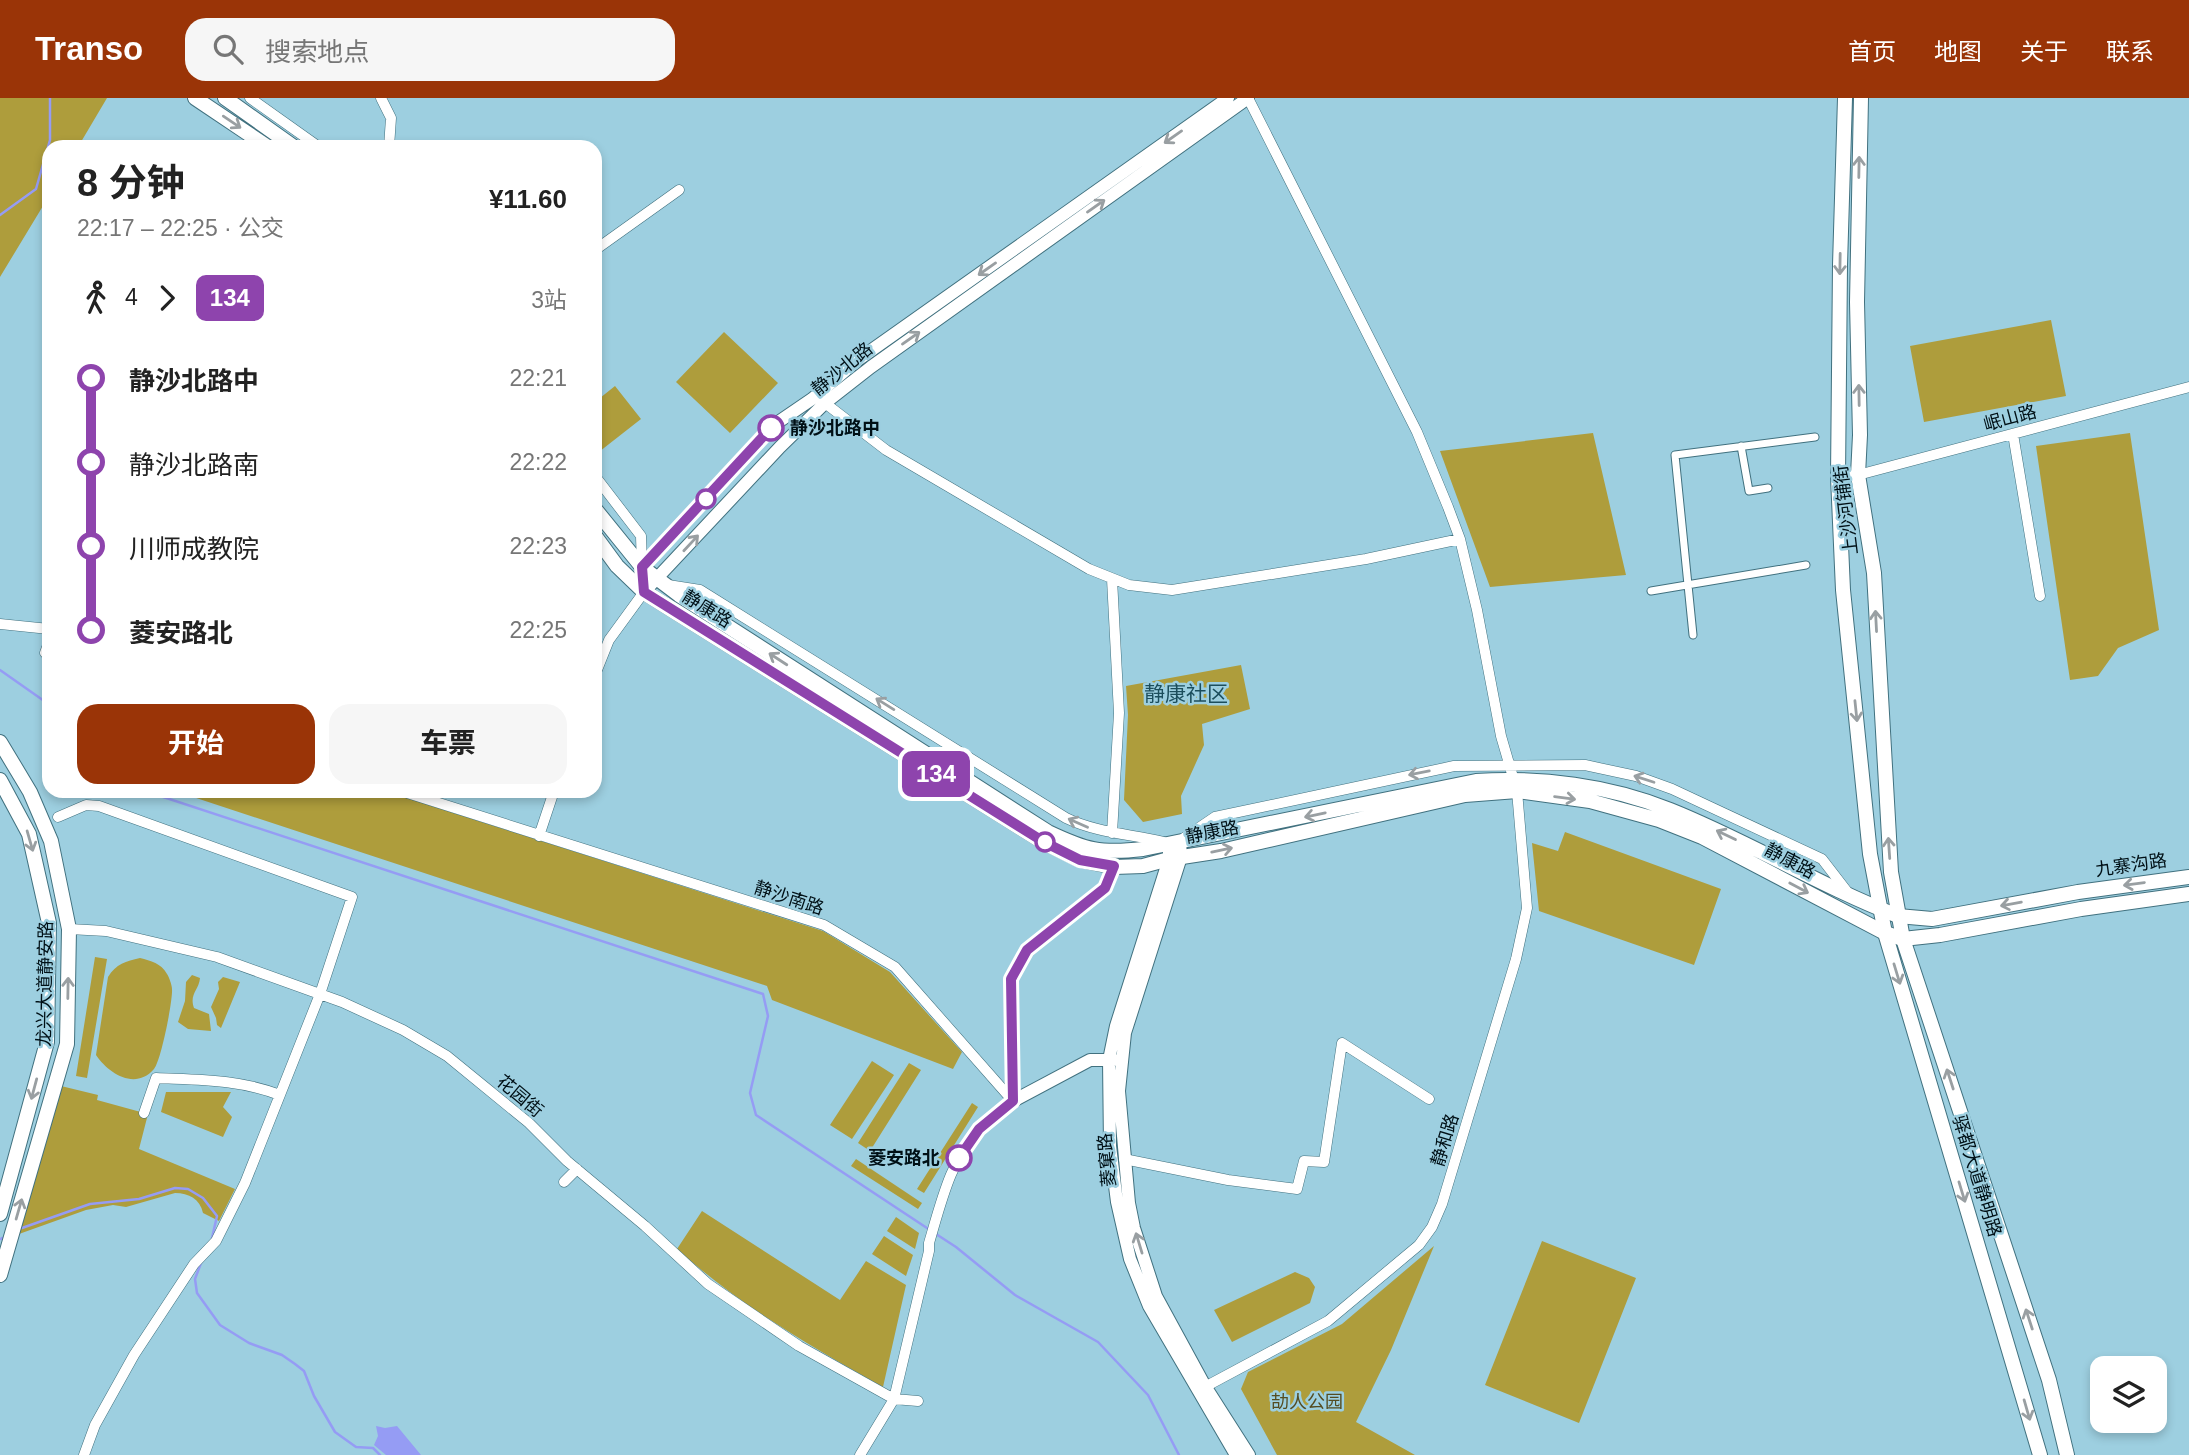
<!DOCTYPE html>
<html lang="zh">
<head>
<meta charset="utf-8">
<style>
  body { margin:0; font-family:Arial,"Noto Sans SC",sans-serif; background:#f6f6f6; color:#222; height:100vh; display:flex; flex-direction:column; font-size:26px; white-space:nowrap }
  * { box-sizing:border-box; margin:0 }
  p { font-size:23px; color:#767676 }
  .icon { flex:none; width:38px; height:38px; fill:none; stroke:currentColor; stroke-width:2; stroke-linecap:round; stroke-linejoin:round }
  .map { position:relative; flex:1; overflow:hidden }
  .side { position:absolute; left:42px; top:42px; width:560px; height:658px; display:flex; flex-direction:column; background:#fff; border-radius:21px; box-shadow:0 4px 10px #0003 }
  .side>* { flex:none }
  .badge { padding:0 14px; border-radius:10px; font-size:24px; line-height:46px }
  .buttons { position:absolute; left:2090px; top:1258px; display:grid; gap:14px }
  .buttons a { display:grid; place-items:center; width:77px; height:77px; border-radius:14px; background:#fff; box-shadow:0 4px 10px #0003; font-size:35px }
  .map>.badge { position:absolute; translate:-50% -50%; box-shadow:0 0 0 4px #fff }
  .legs { display:flex; align-items:center; gap:10px; height:77px; padding:0 35px; font-size:23px }
  .legs p { margin-inline-start:auto }
  .headline { display:flex; align-items:center; justify-content:space-between; height:119px; padding:0 35px }
  h1 { font-size:38px; font-weight:700; line-height:52px }
  .primary-button { display:flex; gap:14px; margin-top:auto; padding:14px 35px }
  .primary-button a { flex:1; height:80px; border-radius:21px; background:#9a3407; color:#fff; font-size:28px; font-weight:700; line-height:80px; text-align:center }
  .primary-button a+a { background:#f6f6f6; color:#222 }
  ul { padding:0 35px; list-style:none }
  li { display:flex; align-items:center; gap:24px; height:84px; font-size:26px }
  li i { display:grid; place-items:center; width:10px; height:100%; margin:0 9px; background:currentColor }
  li i::after { content:''; width:18px; height:18px; margin:-9px; border:5px solid; border-radius:50%; background:#fff }
  li p { margin-inline-start:auto }
  li:first-child i { background:linear-gradient(#0000 50%,currentColor 0) }
  li:last-child i { background:linear-gradient(currentColor 50%,#0000 0) }
  header { display:flex; align-items:center; gap:42px; box-sizing:border-box; height:98px; padding:0 35px; background:#9a3407; color:#fff }
  header strong { font-size:33px }
  nav { display:flex; gap:38px; margin-inline-start:auto; font-size:24px }
  .search { width:490px; height:63px; background:#f6f6f6; display:flex; align-items:center; gap:18px; box-sizing:border-box; padding:0 24px; border-radius:21px; color:#767676; font-size:26px }
  .map>svg:first-child { display:block }
</style>
</head>
<body>
<header>
<strong>Transo</strong>
<div class="search"><svg class="icon" aria-label="search" viewBox="0 0 24 24"><circle cx="10" cy="10" r="6"/><path d="M15 15l6 6"/></svg>搜索地点</div>
<nav><a>首页</a><a>地图</a><a>关于</a><a>联系</a></nav>
</header>
<div class="map">
<svg width="2189" height="1357" viewBox="0 0 2189 1357">
  <rect width="100%" height="100%" fill="#9dcfe0"/>
  <path fill="#ae9d3c" d="M0,0H107L78,49H49V98L0,179Z
    M2051,222L2066,298L1924,324L1910,248Z
    M724,234L778,285L730,335L676,284Z
    M615,288L641,321L595,357V304Z
    M1593,335L1626,477L1490,489L1440,353Z
    M2130,335L2159,532L2118,550L2098,578L2070,582L2036,348Z
    M1241,567L1250,611L1202,626L1204,647L1181,698L1182,716L1143,724L1124,702L1128,617L1126,588Z
    M175,693H385L823,833L890,874L962,954L953,971L772,902L767,888Z
    M1565,734L1721,791L1694,867L1539,813L1532,745L1558,753Z
    M95,859L107,861L87,980L76,978Z
    M140,860C151,863 161,865 167,876C169,879 172,887 172,891C173,902 161,963 154,971C135,993 108,975 96,957L108,879C116,866 126,863 140,860Z
    M192,877L200,880C199,892 189,896 194,910L209,916L211,933L188,931L178,924L185,903L186,884Z
    M223,879L240,884L221,930L217,927L216,920L211,909L219,891L218,884Z
    M872,963L894,977L852,1041L830,1027Z
    M909,965L921,972L870,1053L858,1045Z
    M61,988L98,997L97,1002L148,1016L139,1051L235,1091L219,1123L203,1115C200,1101 189,1095 175,1095L126,1109L113,1107L86,1112L19,1136Z
    M166,994H231L223,1009L232,1019L223,1039L161,1014Z
    M972,1005L978,1009L924,1095L917,1091Z
    M856,1061L922,1105L918,1111L851,1068Z
    M702,1113L840,1202L866,1163L906,1187L883,1289C810,1248 739,1207 677,1151Z
    M896,1119L919,1135L915,1151L887,1133Z
    M884,1138L913,1157L906,1178L872,1156Z
    M1542,1143L1636,1180L1579,1325L1485,1287Z
    M1434,1148L1391,1252L1356,1324L1415,1357H1277L1241,1291L1248,1274L1342,1226Z
    M1295,1174L1309,1180L1315,1189L1310,1205L1232,1244L1214,1212Z"/>
  <path fill="#959cf4" d="M376,1328L385,1330L397,1328L421,1357H386L374,1347L378,1338Z"/>
  <g fill="none" stroke-linecap="round" stroke-linejoin="round">
    <path stroke="#959cf4" stroke-width="2.5" d="M0,117L36,91L50,42V0
      M0,572L47,605L49,610
      M145,693L763,896L768,918L750,995L756,1017L930,1132
      M22,1130L90,1106L139,1101L175,1090L188,1091L203,1100L217,1118L212,1140
      M936,1136L956,1149L1015,1197L1098,1244L1148,1297L1179,1357
      M1,1141L2,1140
      M201,1165L195,1181L197,1195L220,1227L249,1245L282,1257L295,1266L304,1273L314,1298L335,1334L356,1349L373,1350L380,1357"/>
    <g stroke="#41717f" stroke-width="9">
      <path id="pedestrian" d="M1741,348L1749,393L1768,390
        M1651,493L1806,467
        M1693,537L1675,357L1815,339"/>
    </g>
    <g stroke="#41717f" stroke-width="11">
      <path id="minor" d="M250,0L319,49
        M381,0L391,20L389,49
        M595,152L679,92
        M821,302L886,352L1089,471L1129,487L1172,492L1366,461L1460,441
        M2013,336L2040,498
        M595,378L641,438L642,468
        M1838,379L1858,377L2189,289
        M668,487L700,492L1066,720C1097,735 1131,736 1164,744
        M0,526L49,531
        M45,555L49,544
        M595,577L609,542L644,494
        M401,693L824,827L895,869L1013,1003
        M58,719L86,707L99,708L352,799L320,896L245,1085L216,1143L194,1166L134,1257L95,1327L84,1357
        M1112,735L1119,615L1112,481
        M539,738L554,693
        M1184,740L1215,719L1454,668L1585,667L1636,678L1672,691L1822,761L1849,796
        M69,831L106,833L217,859L342,904L403,932L447,958L529,1025L567,1063L645,1128L708,1186L799,1248L894,1301L918,1303
        M144,1015L156,980C200,982 238,981 280,997
        M1124,1061L1228,1082L1297,1091L1304,1063L1324,1064L1342,945L1429,1001
        M564,1084L577,1071
        M1201,1291L1328,1223L1419,1147L1432,1129L1442,1106L1516,861L1527,810L1517,693L1501,638L1477,512L1460,441L1448,409L1417,334L1248,0
        M860,1357L894,1301L929,1153V1145C941,1105 950,1063 979,1031C989,1021 1002,1012 1013,1003L1011,881L1027,852L1105,790L1114,769"/>
    </g>
    <g stroke="#41717f" stroke-width="14">
      <path id="tertiary" d="M644,494L780,349L825,305L871,269L1248,0
        M644,494L642,469L771,329L812,301L859,261L1228,0
        M1180,744L1181,759L1125,935L1119,993L1129,1105L1134,1130L1156,1198L1205,1288L1249,1357
        M1169,753V761L1116,928L1109,962L1110,1048L1117,1104L1130,1161L1149,1208L1236,1357
        M1013,1003L1090,962H1114"/>
    </g>
    <g stroke="#41717f" stroke-width="16">
      <path id="secondary" d="M195,0L268,49
        M225,0L294,49
        M595,411L642,469L679,497L1048,734C1086,752 1100,756 1143,751L1476,683C1540,679 1609,687 1670,712C1748,743 1820,788 1898,818L1932,821L2078,794L2189,779
        M595,438L617,468L644,494L1044,744L1081,762L1114,769L1143,768L1169,761L1221,753L1465,697L1517,693L1590,703L1659,722L1702,739L1885,835L1903,841L1940,837L2081,811L2189,796"/>
    </g>
    <g stroke="#41717f" stroke-width="16">
      <path id="primary" d="M1845,0L1840,167L1838,379L1843,492L1870,756L1885,835L2040,1357
        M1861,0L1857,204L1860,337L1858,377L1874,475L1891,774L1903,841L2049,1282L2067,1357
        M0,644L30,694L51,743L69,831L67,946L0,1177
        M0,682L29,736L49,825L47,944L0,1116"/>
    </g>
    <use href="#pedestrian" stroke="#fff" stroke-width="7"/>
    <use href="#minor" stroke="#fff" stroke-width="10"/>
    <use href="#tertiary" stroke="#fff" stroke-width="12"/>
    <use href="#secondary" stroke="#fff" stroke-width="14"/>
    <use href="#primary" stroke="#fff" stroke-width="14"/>
  </g>
  <defs><path id="oneway-shaft" d="M-6 0H5M1.5-3L5.5 0L1.5 3" fill="none" stroke-width="1.6" stroke-linecap="round" stroke-linejoin="round" transform="scale(1.75)"/></defs>
  <g stroke="#999fa2">
    <use href="#oneway-shaft" transform="translate(232 24) rotate(34)"/>
    <use href="#oneway-shaft" transform="translate(1173 39) rotate(145)"/>
    <use href="#oneway-shaft" transform="translate(1859 69) rotate(-89)"/>
    <use href="#oneway-shaft" transform="translate(1096 108) rotate(-35)"/>
    <use href="#oneway-shaft" transform="translate(1840 166) rotate(91)"/>
    <use href="#oneway-shaft" transform="translate(987 171) rotate(145)"/>
    <use href="#oneway-shaft" transform="translate(911 240) rotate(-35)"/>
    <use href="#oneway-shaft" transform="translate(1859 297) rotate(-91)"/>
    <use href="#oneway-shaft" transform="translate(691 445) rotate(-47)"/>
    <use href="#oneway-shaft" transform="translate(1876 523) rotate(-93)"/>
    <use href="#oneway-shaft" transform="translate(778 561) rotate(-147)"/>
    <use href="#oneway-shaft" transform="translate(885 606) rotate(-148)"/>
    <use href="#oneway-shaft" transform="translate(1856 613) rotate(84)"/>
    <use href="#oneway-shaft" transform="translate(1419 675) rotate(169)"/>
    <use href="#oneway-shaft" transform="translate(1644 681) rotate(-162)"/>
    <use href="#oneway-shaft" transform="translate(1565 700) rotate(7)"/>
    <use href="#oneway-shaft" transform="translate(1315 717) rotate(168)"/>
    <use href="#oneway-shaft" transform="translate(1078 725) rotate(-156)"/>
    <use href="#oneway-shaft" transform="translate(1726 737) rotate(-154)"/>
    <use href="#oneway-shaft" transform="translate(30 743) rotate(74)"/>
    <use href="#oneway-shaft" transform="translate(1889 750) rotate(-94)"/>
    <use href="#oneway-shaft" transform="translate(1222 752) rotate(-12)"/>
    <use href="#oneway-shaft" transform="translate(2134 786) rotate(172)"/>
    <use href="#oneway-shaft" transform="translate(1799 790) rotate(28)"/>
    <use href="#oneway-shaft" transform="translate(2011 806) rotate(170)"/>
    <use href="#oneway-shaft" transform="translate(1897 876) rotate(73)"/>
    <use href="#oneway-shaft" transform="translate(68 890) rotate(-89)"/>
    <use href="#oneway-shaft" transform="translate(1950 981) rotate(-108)"/>
    <use href="#oneway-shaft" transform="translate(34 991) rotate(105)"/>
    <use href="#oneway-shaft" transform="translate(1962 1094) rotate(73)"/>
    <use href="#oneway-shaft" transform="translate(19 1111) rotate(-74)"/>
    <use href="#oneway-shaft" transform="translate(1139 1145) rotate(-107)"/>
    <use href="#oneway-shaft" transform="translate(2029 1221) rotate(-108)"/>
    <use href="#oneway-shaft" transform="translate(2027 1312) rotate(74)"/>
  </g>
  <g fill="none" stroke-linecap="round" stroke-linejoin="round">
    <g stroke="#fff" stroke-width="16">
      <path id="line-1" d="M771,330L642,469L644,494L1044,744L1080,762L1114,768L1105,790L1027,852L1011,881L1013,1003L979,1031L959,1060"/>
    </g>
    <use href="#line-1" stroke="#8e44ad" stroke-width="10"/>
  </g>
  <g fill="#fff" stroke="#8e44ad" stroke-width="3.5">
    <circle cx="771" cy="330" r="12"/>
    <circle cx="706" cy="401" r="9"/>
    <circle cx="1045" cy="744" r="9"/>
    <circle cx="959" cy="1060" r="12"/>
  </g>
  <g text-anchor="middle" stroke-width="5" stroke-linejoin="round" paint-order="stroke">
    <g font-size="18" fill="#001016" stroke="#9dcfe0">
      <text transform="translate(842 271) rotate(-39)" y="6">静沙北路</text>
      <text transform="translate(2010 320) rotate(-15)" y="6">岷山路</text>
      <text transform="translate(1846 412) rotate(-97)" y="6">上沙河铺街</text>
      <text transform="translate(707 511) rotate(32)" y="6">静康路</text>
      <text transform="translate(1212 734) rotate(-11)" y="6">静康路</text>
      <text transform="translate(1790 763) rotate(28)" y="6">静康路</text>
      <text transform="translate(2131 767) rotate(-8)" y="6">九寨沟路</text>
      <text transform="translate(789 800) rotate(18)" y="6">静沙南路</text>
      <text transform="translate(45 886) rotate(-89)" y="6">龙兴大道静安路</text>
      <text transform="translate(520 998) rotate(40)" y="6">花园街</text>
      <text transform="translate(1445 1042) rotate(-73)" y="6">静和路</text>
      <text transform="translate(1107 1062) rotate(-95)" y="6">菱窠路</text>
      <text transform="translate(1977 1078) rotate(73)" y="6">驿都大道静明路</text>
    </g>
    <g font-size="18" font-weight="bold" fill="#001016" stroke="#9dcfe0" text-anchor="start">
      <text x="790" y="336">静沙北路中</text>
      <text x="940" y="1066" text-anchor="end">菱安路北</text>
    </g>
    <g font-size="18" fill="#544c21" stroke="#9dcfe0">
      <text x="1307" y="1310">劼人公园</text>
    </g>
    <g font-size="21" fill="#1c4e5c" stroke="#9dcfe0">
      <text x="1186" y="603">静康社区</text>
    </g>
  </g>
</svg>
<div class="buttons">
<a><svg class="icon" aria-label="layers" viewBox="0 0 24 24"><path d="M12 4l9 5-9 5-9-5zM3 14l9 5 9-5"/></svg></a>
</div>
<b class="badge" style="left:936px;top:676px;background:#8e44ad;color:#fff">134</b>
<section class="side">
<div class="headline"><div><h1>8 分钟</h1><p>22:17 – 22:25 · 公交</p></div><b>¥11.60</b></div>
<div class="legs"><svg class="icon" aria-label="walk" viewBox="0 0 24 24"><circle cx="13" cy="4" r="2"/><path d="M13 8l-2 6 4 7M11 14l-3 7M7 12l3-4h3l4 4"/></svg>4<svg class="icon" aria-label="forward" viewBox="0 0 24 24"><path d="M9 5l7 7-7 7"/></svg><b class="badge" style="background:#8e44ad;color:#fff">134</b><p>3站</p></div>
<ul>
<li><i style="color:#8e44ad"></i><b>静沙北路中</b><p>22:21</p></li>
<li><i style="color:#8e44ad"></i><span>静沙北路南</span><p>22:22</p></li>
<li><i style="color:#8e44ad"></i><span>川师成教院</span><p>22:23</p></li>
<li><i style="color:#8e44ad"></i><b>菱安路北</b><p>22:25</p></li>
</ul>
<div class="primary-button"><a>开始</a><a>车票</a></div>
</section>
</div>
</body>
</html>
